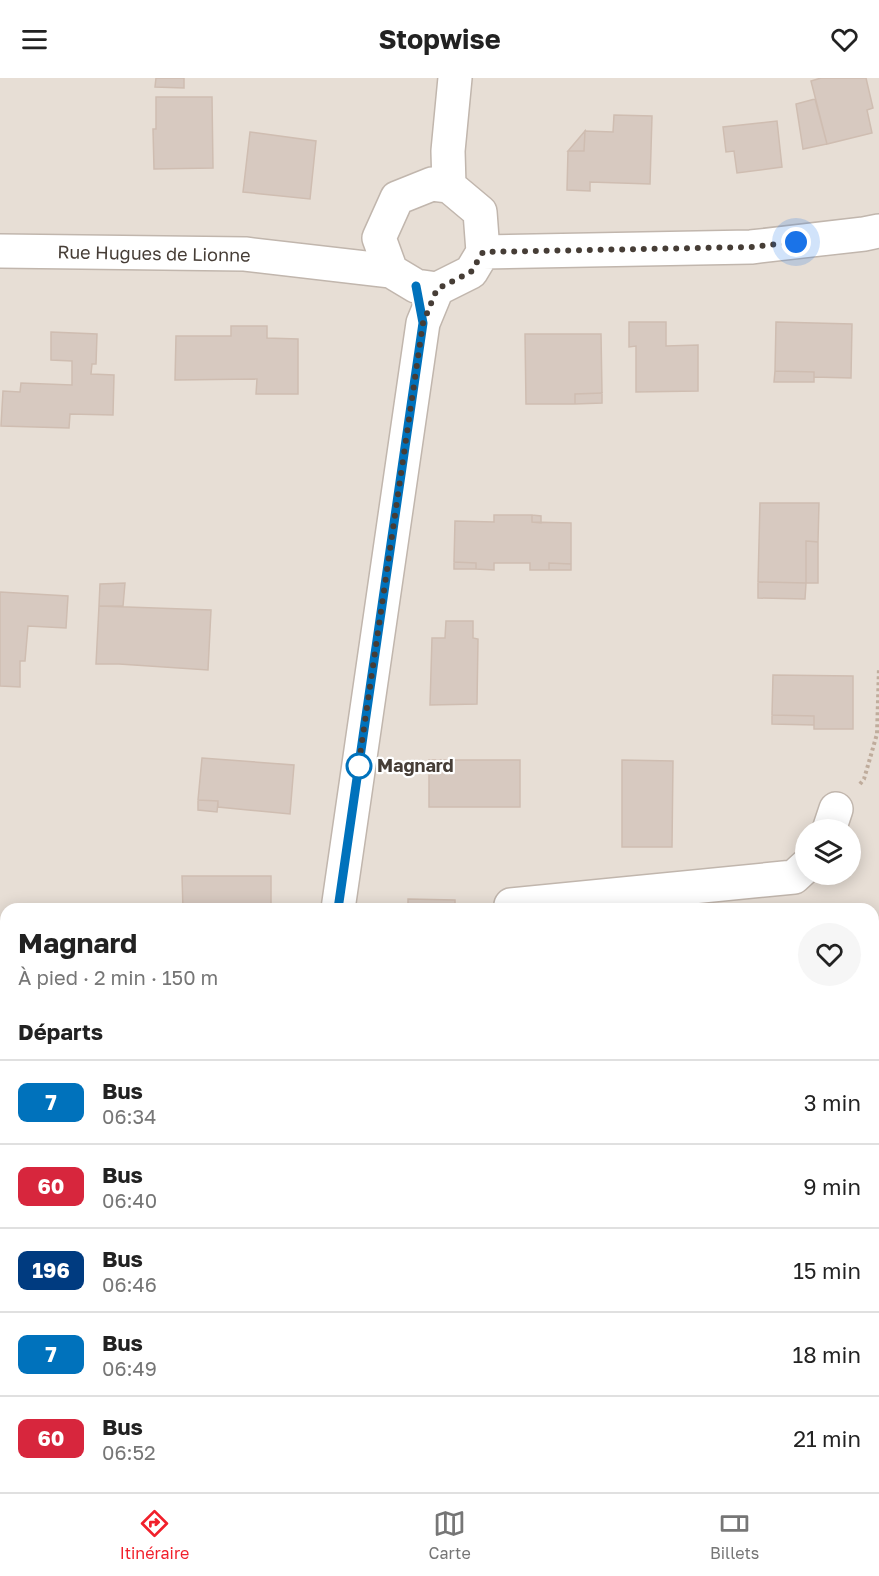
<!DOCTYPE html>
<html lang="fr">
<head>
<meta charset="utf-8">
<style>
  body { margin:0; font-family:"Golos Text",sans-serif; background:#f6f6f6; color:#222; height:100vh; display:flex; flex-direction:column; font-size:22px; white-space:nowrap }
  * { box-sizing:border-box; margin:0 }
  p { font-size:20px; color:#767676 }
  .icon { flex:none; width:33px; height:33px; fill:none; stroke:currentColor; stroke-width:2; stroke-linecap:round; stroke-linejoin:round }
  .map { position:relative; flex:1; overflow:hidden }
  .drawer { position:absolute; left:0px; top:825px; width:879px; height:590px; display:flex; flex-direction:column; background:#fff; border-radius:18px 18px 0 0; box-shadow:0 3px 15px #0003 }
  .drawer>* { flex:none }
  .badge { padding:0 12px; border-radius:9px; font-size:21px; line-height:39px }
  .buttons { position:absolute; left:795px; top:741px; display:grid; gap:12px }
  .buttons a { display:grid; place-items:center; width:66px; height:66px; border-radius:50%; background:#fff; box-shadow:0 3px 15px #0003; font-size:30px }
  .you { position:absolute; width:30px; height:30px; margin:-15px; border:4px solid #fff; border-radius:50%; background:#1a73e8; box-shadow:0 0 0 9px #1a73e833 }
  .map>.badge { position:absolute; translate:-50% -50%; box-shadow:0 0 0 3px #fff }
  h2 { padding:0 18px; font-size:22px; line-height:54px }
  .round { display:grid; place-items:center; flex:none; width:63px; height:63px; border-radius:32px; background:#f6f6f6 }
  .overview { display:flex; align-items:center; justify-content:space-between; height:102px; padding:0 18px }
  h1 { font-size:28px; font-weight:700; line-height:45px }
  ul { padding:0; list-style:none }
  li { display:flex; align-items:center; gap:18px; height:84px; padding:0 18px; border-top:2px solid #e0e0e0 }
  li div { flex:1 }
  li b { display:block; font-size:22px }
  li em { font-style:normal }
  li .badge { min-width:66px; font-weight:700; text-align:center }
  header { display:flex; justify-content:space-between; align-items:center; height:78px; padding:0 18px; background:#fff; font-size:27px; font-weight:700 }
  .dock { display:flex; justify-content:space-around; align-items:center; height:84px; border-top:2px solid #e0e0e0; background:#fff; font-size:16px; color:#767676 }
  .dock a { display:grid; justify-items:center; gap:3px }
  .dock .active { color:#f1202b }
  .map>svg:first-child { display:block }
</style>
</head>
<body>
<header><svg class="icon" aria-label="menu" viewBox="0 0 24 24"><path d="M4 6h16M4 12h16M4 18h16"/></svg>Stopwise<svg class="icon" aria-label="heart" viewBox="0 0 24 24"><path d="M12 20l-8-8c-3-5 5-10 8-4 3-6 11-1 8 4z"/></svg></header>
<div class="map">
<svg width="879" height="1414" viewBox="0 0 879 1414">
  <rect width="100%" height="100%" fill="#f3ede7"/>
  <path fill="#e7ded5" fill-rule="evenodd" d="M0,0H879V1414H0ZM806,752H850V796H806ZM6,831H873V1408H6Z"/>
  <path fill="#d7c9c0" stroke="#cfbdb1" stroke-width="1.5" d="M156,0H184V10L155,9Z
    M821,0H866L873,30L867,32L872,55L827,66L811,3Z
    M156,19H212L213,90L154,91L153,51H156Z
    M815,21L827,66L803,71L796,26Z
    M614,37L652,38L650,106L590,104V113L567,112L568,73H584L585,53L613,54Z
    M777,43L782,89L737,95L734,73L726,74L723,49Z
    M585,53L584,73H568Z
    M250,54L316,63L310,121L243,114Z
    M629,244H666V268L698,267V313L636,314V268L629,269Z
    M776,244L852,246L851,300L814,299V294L775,293Z
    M231,248H267V260L298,261V316H256L257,301L175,302L176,258H231Z
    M51,254L97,256L96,286H92L91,296L114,297L113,337L70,336L69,350L1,348L3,313L20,314L21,305L72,307V283L51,282Z
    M525,256H601L602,315L575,316V326H526Z
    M775,293L814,294V304H774Z
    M602,315V325L575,326V316Z
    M760,425H819L818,464L806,463V505L758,504Z
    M494,437H532V444L571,445V486L549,485V492H530V485H494V492L476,491V485L454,484L455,443L494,444Z
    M532,437L541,438V445L532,444Z
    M806,463L818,464V505H806Z
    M454,484L476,485V491H454Z
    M549,485L571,486V492H549Z
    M758,504L806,505L805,521L758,520Z
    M125,505L123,528H99L100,506Z
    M0,514L68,518L66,550L28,548L25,583H20V609L0,608Z
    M99,528L211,532L208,592L119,586H96Z
    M446,543H473V560L478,561L477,626L430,627L432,560H445Z
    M773,597L853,598V651H814V638L772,637Z
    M772,637L814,638V647L772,646Z
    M202,680L294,687L290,736L218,729V723L198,722Z
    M429,682H520V729H429Z
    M622,682L673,683L672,769H622Z
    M198,722L218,723L217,734L198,732Z
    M182,798H271V831H183Z
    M408,821L455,822V831H408Z
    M873,982H879V1022H873Z
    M873,1292H876L877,1331L873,1332Z
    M339,1408H359L360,1414H322V1410H339Z
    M359,1408L397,1409V1414H360Z
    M442,1408H479V1414H442Z
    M479,1408H517V1414H479Z
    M659,1410V1414H583V1412Z"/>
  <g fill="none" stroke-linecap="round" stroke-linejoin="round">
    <g stroke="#c1b6ad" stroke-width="36">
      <path id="minor" d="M432,106L449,108L480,134L483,174L471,194L437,211L416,208L391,193L379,160L397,120Z
        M449,108L448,73L455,0
        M0,173L245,176L391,193
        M483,174L751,169L864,156L879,153
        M829,752L836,731
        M338,831L423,245L437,211
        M511,831V827L794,799L806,788
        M0,913H6
        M733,1408L734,1414
        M246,1414L247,1408"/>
    </g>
    <path stroke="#bfac9c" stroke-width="4" stroke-dasharray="3 3" stroke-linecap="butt" d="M860,706L864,701L877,656L879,590"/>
    <use href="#minor" stroke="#fff" stroke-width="33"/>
  </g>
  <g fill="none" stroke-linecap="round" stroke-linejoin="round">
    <g stroke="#fff" stroke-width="14">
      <path id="line" d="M338,831L423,245L416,208"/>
    </g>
    <use href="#line" stroke="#0072bc" stroke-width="9"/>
    <path stroke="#463d36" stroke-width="6" stroke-dasharray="0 10.8" d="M359,688L358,691L423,245L437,211L471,194L483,174L751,169L796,164"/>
  </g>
  <circle fill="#fff" stroke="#0072bc" stroke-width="3" cx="359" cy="688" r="12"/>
  <g text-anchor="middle" stroke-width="4.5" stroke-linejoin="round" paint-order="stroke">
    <g font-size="18" fill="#463d36" stroke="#fff">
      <text transform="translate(154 176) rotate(1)" y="6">Rue Hugues de Lionne</text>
    </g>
    <g font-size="18" font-weight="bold" fill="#463d36" stroke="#fff" text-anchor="start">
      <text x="377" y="694">Magnard</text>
    </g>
  </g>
</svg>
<div class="buttons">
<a><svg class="icon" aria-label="layers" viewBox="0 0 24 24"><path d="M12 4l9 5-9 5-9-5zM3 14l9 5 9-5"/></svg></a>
</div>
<div class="you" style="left:796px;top:164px"></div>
<section class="drawer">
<div class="overview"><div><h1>Magnard</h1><p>À pied · 2 min · 150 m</p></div><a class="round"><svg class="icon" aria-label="heart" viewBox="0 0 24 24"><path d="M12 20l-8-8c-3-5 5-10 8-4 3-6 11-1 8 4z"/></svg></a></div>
<h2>Départs</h2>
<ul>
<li><span class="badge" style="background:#0072bc;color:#fff">7</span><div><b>Bus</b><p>06:34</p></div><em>3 min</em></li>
<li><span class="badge" style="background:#d7263d;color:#fff">60</span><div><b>Bus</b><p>06:40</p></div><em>9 min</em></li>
<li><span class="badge" style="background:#003b80;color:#fff">196</span><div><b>Bus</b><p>06:46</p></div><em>15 min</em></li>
<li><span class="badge" style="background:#0072bc;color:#fff">7</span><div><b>Bus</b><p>06:49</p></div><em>18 min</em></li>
<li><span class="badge" style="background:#d7263d;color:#fff">60</span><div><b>Bus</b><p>06:52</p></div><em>21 min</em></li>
</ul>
</section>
</div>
<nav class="dock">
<a class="active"><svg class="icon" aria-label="directions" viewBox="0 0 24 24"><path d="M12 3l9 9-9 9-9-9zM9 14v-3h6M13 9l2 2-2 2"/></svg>Itinéraire</a>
<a><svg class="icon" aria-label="map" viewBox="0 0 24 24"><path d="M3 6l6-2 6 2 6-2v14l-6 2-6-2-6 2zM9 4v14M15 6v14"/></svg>Carte</a>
<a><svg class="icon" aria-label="tickets" viewBox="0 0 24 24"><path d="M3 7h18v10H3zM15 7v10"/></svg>Billets</a>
</nav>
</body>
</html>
